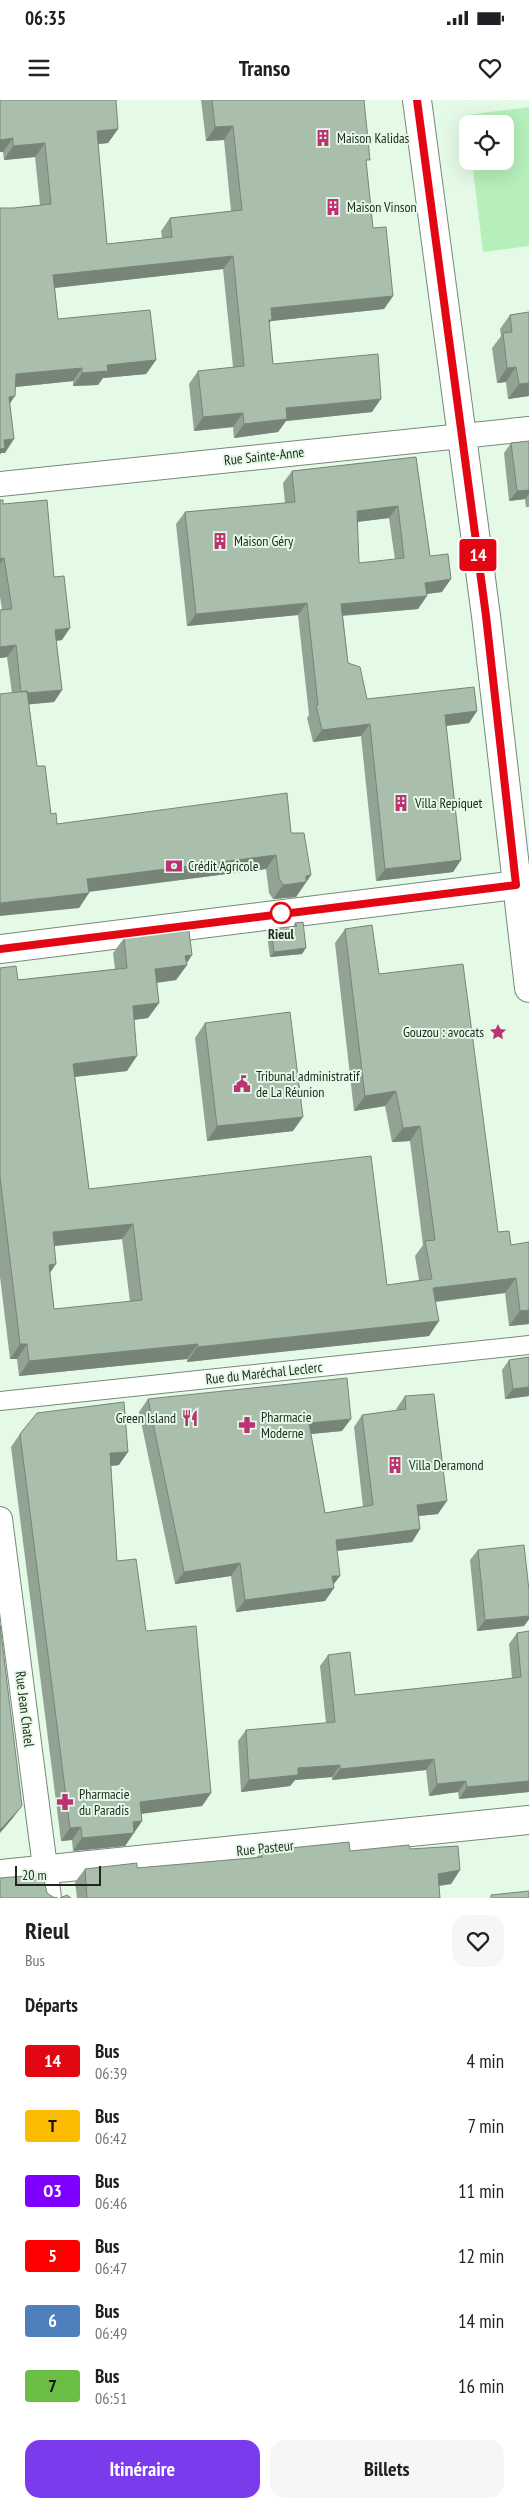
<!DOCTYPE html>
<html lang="fr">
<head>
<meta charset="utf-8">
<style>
  body { margin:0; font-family:"PT Sans Narrow",sans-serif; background:#f6f6f6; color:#202124; height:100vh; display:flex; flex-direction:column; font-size:19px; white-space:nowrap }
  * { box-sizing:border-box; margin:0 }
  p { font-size:16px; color:#757577 }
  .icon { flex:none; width:28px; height:28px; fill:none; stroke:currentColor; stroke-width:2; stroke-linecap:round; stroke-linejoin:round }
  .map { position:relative; height:1798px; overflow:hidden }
  .details { display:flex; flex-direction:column; background:#fff; flex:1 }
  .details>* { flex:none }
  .badge { padding:0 10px; border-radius:4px; font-size:18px; line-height:32px }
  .tools { position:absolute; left:459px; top:15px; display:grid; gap:10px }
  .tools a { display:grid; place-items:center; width:55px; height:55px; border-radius:10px; background:#fff; box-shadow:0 5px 20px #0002; font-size:25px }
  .scale { position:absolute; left:15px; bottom:12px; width:86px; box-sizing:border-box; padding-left:5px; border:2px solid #1f2720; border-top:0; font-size:14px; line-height:18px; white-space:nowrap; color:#1f2720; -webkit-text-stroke:4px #e5fae6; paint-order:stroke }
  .map>.badge { position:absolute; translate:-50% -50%; box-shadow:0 0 0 2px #fff }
  h2 { padding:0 25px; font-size:19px; line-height:45px }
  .round { display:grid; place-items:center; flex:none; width:52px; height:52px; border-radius:15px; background:#f6f6f6 }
  .head { display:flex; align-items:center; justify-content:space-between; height:85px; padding:0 25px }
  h1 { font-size:24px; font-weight:700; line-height:38px }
  .action { display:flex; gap:10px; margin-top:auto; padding:10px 25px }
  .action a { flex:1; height:58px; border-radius:15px; background:#7c3aed; color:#fff; font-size:20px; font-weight:700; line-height:58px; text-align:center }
  .action a+a { background:#f6f6f6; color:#202124 }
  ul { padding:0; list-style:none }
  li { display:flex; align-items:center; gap:15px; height:65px; padding:0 25px }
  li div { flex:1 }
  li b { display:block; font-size:19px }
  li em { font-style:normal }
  li .badge { min-width:55px; font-weight:700; text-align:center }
  .status { display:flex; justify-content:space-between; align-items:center; height:35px; padding:0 25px; background:#fff; direction:ltr }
  .status svg { height:14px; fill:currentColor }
  header { display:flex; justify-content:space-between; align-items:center; height:65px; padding:0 25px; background:#fff; font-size:22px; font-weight:700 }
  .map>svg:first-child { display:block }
</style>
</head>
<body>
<div class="status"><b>06:35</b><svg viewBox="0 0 49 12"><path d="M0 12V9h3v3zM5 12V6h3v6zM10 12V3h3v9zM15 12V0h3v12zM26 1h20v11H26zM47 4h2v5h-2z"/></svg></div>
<header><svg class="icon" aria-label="menu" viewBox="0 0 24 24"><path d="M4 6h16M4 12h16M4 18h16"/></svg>Transo<svg class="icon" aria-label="heart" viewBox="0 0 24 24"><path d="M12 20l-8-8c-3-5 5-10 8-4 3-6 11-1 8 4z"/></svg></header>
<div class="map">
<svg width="529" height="1798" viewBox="0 0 529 1798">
  <rect width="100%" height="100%" fill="#e5fae6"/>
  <path fill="#b6efba" d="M529,7V146L483,152L472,61H505V24H468L467,29L466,15Z"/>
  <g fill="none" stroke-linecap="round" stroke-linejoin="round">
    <g stroke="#768977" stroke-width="20">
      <path id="pedestrian" d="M0,1301L529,1245"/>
    </g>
    <g stroke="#768977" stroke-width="26">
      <path id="minor" d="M0,384L529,329
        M0,1419L49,1798"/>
    </g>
    <g stroke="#768977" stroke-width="30">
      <path id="tertiary" d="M0,849L516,785
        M0,1774L529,1720"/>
    </g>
    <g stroke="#768977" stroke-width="30">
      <path id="secondary" d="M417,0L486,516L529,888"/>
    </g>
    <use href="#pedestrian" stroke="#fff" stroke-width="18"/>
    <use href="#minor" stroke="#fff" stroke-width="24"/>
    <use href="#tertiary" stroke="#fff" stroke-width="28"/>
    <use href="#secondary" stroke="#fff" stroke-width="28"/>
  </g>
  <path fill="#92a394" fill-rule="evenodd" d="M0,0L118,29L108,43L98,44L107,144L162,138L161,131L170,118L231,111L224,40L206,41L201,0H364L366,65L373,128L393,196L384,209L271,221L269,223L273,264L372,312L286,321L278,332L234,338L233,327L194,331L189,284L198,271L233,267L223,169L55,188L58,219L156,260L146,274L103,278L98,285L73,286V281L15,287L10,304L5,353H1L14,108L40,105L35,57L4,60L3,52H0Z
    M529,212V296L508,299L506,282L497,283L492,248L501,236L500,229L510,215Z
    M529,341V407H526L525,399L509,401L504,353L511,343Z
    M416,357L430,456L442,492L427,494L418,509L343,516L348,563L367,599L477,611L469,623L446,626L461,760L453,772L376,781L361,636L313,642L307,618L309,615L298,515L187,526L176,424L185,412L285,403L283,383L292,371ZM389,418L395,460L359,463L357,422Z
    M0,400L54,477L62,540L56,541L62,590L54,602L29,604L37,666L51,714L57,724L291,733L311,775L296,797L273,799L269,793L266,769L89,792L79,808L12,593L7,557L0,558V510H2L0,497Z
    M303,822L302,854L270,857L267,835L271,829L293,827L295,823Z
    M345,829L379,874L498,1132L511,1145L529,1224L509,1226L505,1193L436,1202L429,1236L187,1262V1259L19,1276L17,1259H10L0,1177V868L18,880L115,869L113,853L124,838L192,855L186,863L187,865L176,880L157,883L159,903L148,918L134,920L127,971L75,977L89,1089L387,1185L419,1180L415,1156L423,1145L410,1041L392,1042L385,1006L354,1011L335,843ZM122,1139L130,1202L54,1209L50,1174L55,1146Z
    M205,923L293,1031L207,1041L195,938Z
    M509,1260L529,1296L505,1299L502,1270Z
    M405,1296L438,1414L419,1416L420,1429L412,1442L337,1451L333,1485L334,1488L325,1501L236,1512L231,1476L175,1484L139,1312L148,1299L342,1331L311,1334L325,1413L363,1407L354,1327L362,1315L397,1310L396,1309Z
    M20,1334L119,1365L111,1366L117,1461L211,1693L202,1706L141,1714L142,1721L125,1746L73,1751L72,1740L61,1741L11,1347Z
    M478,1450L529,1490V1519L524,1526L477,1531L470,1460Z
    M529,1531V1692L459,1699L458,1692L429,1696L426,1670L332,1680V1677L295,1680L290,1686L241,1692L238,1641L246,1630L326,1623L320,1566L328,1555L355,1595L498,1580L512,1578L509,1544L517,1533Z
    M410,1749L460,1770L451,1784L439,1786L440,1798H77L75,1782L85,1769L137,1768L256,1758L261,1751H350Z"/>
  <path fill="#778578" d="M233,26L224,40L206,41L215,27Z
    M118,29L108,43L88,45L97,31Z
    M13,38L3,52H0V40Z
    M45,43L35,57L4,60L13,46Z
    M233,156L223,169L44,189L53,175Z
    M393,196L384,209L271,221L262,233L271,208Z
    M156,260L146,274L103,278L98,285L73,286L82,273L107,265Z
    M516,267L506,282L497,283L507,268Z
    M82,268L73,281L6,288L16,274Z
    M529,283V296L508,299L519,284Z
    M15,296L6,309L9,297Z
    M381,299L372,312L286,321L278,332L234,338L244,324L286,308Z
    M243,313L233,327L194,331L203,317Z
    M14,339L5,353H1L0,355V346L4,340Z
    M529,390V394L525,399L509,401L517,391Z
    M398,406L389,418L348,423L357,411Z
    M4,458L0,464V459Z
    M451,479L442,492L417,495L425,483Z
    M427,496L418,509L333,516L341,504Z
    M307,503L298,515L187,526L196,514Z
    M70,528L62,540L47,542L55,530Z
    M16,545L7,557L0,558V547Z
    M62,590L54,602L13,606L22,594Z
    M477,611L469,623L437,627L445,615Z
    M370,624L361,636L313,642L322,630Z
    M276,755L266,769L77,793L87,779Z
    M461,760L453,772L376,781L385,769Z
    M311,775L296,797L273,799L283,785L306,776Z
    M89,793L79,808L0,816V803Z
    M306,848L302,854L270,857L274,852Z
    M192,855L185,866L187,865L176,880L145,884L155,869L185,856Z
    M159,903L148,918L123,921L133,906Z
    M137,956L127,971L63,978L73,964Z
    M396,991L385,1006L354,1011L365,996Z
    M303,1017L293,1031L207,1041L217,1026Z
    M420,1026L410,1041L392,1042L403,1028Z
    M133,1124L122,1139L43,1147L53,1132Z
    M56,1164L46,1179L49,1165Z
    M516,1178L505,1193L423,1203L433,1188Z
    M529,1210V1224L509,1226L520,1211Z
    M439,1221L429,1236L187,1262L197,1247Z
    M20,1244H27L17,1259H10Z
    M198,1244L187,1259L19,1276L29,1261Z
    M529,1287V1296L505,1299L513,1289Z
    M351,1319L342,1331L300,1335L309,1323Z
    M128,1352L119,1365L101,1367L110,1353Z
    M447,1401L438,1414L408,1417L417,1405Z
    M420,1429L412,1442L327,1452L336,1440Z
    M240,1463L231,1476L175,1484L184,1472Z
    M332,1476H340L331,1488Z
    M334,1488L325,1501L236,1512L245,1500Z
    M529,1516V1519L524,1526L477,1531L485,1520Z
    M434,1659L426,1670L332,1680L340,1669Z
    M340,1665L332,1677L295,1680L290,1686L241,1692L249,1680L298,1668Z
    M466,1681L458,1692L429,1696L437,1684Z
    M529,1681V1692L459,1699L467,1687Z
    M211,1693L202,1706L131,1715L140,1702Z
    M22,1706L12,1719L0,1733V1729Z
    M142,1721L125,1746L73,1751L82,1738L133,1722Z
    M81,1727L72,1740L61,1741L70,1728Z
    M460,1770L451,1784L429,1787L438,1774Z"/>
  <path fill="#aabeac" stroke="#778578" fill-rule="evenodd" d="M0,0H116L118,29L97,31L107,144L172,137L170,118L242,110L233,26L215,27L212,0H364L370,60H366L373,128L386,127L393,196L271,208L272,220H269L273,264L378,254L381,299L286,308L287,319L244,324L243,313L203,317L198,271L244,266L233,156L53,175L58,219L150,210L156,260L107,265L108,271L82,273V268L16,274L15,296L9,297L14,339L4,340L5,348L0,349V108H14L51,104L45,43L13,46V38L0,40Z
    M529,212V283L519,284L516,267L507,268L503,233L512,232L510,215Z
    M529,341V390L517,391L511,343Z
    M416,357L430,456L448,454L451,479L425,483L427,496L341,504L348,563L360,567L367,599L474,587L477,611L445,615L461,760L385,769L370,624L322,630L316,605H318L307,503L196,514L185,412L295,402L292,371ZM398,406L404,458L359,463L357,411Z
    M0,400H3V404L47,400L54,477L64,476L70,528L55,530L62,590L27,593V591L21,592L16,545L0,547V510L12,509L4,458L0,459Z
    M27,591L37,666H45L51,714L56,713L57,724L287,693L291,733H304L311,775L306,776V782L283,785L279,778L276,755L87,779L89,793L0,803V594Z
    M303,822L306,848L274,852L271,829L297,826L295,823Z
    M372,825L379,874L463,864L498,1132L509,1131L511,1145L529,1142V1210L520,1211L516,1178L433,1188L439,1221L197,1247L198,1244L29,1261L27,1244H20L0,1077V868L16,866L18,880L127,868L124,838L189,831L192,855L185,856L187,865L155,869L159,903L133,906L137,956L73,964L89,1089L371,1056L387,1185L432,1179L425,1141L435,1140L420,1026L403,1028L396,991L365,996L345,829ZM133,1124L142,1200L54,1209L49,1165L56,1164L53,1132Z
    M290,912L303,1017L217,1026L205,923Z
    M529,1257V1287L513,1289L509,1260Z
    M347,1278L351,1319L309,1323L325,1413L373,1405L362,1315L406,1309L405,1296L434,1294L447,1401L417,1405L420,1429L336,1440L340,1476H332L334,1488L245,1500L240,1463L184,1472L148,1299Z
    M124,1302L128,1352L110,1353L117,1461L136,1459L146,1531L196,1526L211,1693L140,1702L142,1721L133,1722L134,1733L82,1738L81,1727L70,1728L20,1334L37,1313Z
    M524,1445L529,1490V1516L485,1520L478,1450Z
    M0,1525L22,1706L1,1729H0Z
    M529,1531V1681L467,1687L466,1681L437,1684L434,1659L340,1669V1665L298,1668V1675L249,1680L246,1630L335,1622L328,1555L350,1552L355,1595L498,1580L521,1577L517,1533Z
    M349,1742L350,1751L409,1745L410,1749L458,1746L460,1770L438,1774L440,1798H87L85,1769L137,1763V1768L262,1757L261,1751Z
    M36,1775L44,1780L47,1793L53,1797L58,1798H0V1778Z
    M529,1791V1798H491V1795Z
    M67,1795L71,1798H60Z"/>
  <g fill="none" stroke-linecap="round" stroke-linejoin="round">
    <g stroke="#fff" stroke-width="11">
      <path id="line" d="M0,849L516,785L486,516L417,0"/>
    </g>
    <use href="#line" stroke="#e30613" stroke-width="8"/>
  </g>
  <defs>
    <g id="building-bare" transform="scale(1.35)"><path d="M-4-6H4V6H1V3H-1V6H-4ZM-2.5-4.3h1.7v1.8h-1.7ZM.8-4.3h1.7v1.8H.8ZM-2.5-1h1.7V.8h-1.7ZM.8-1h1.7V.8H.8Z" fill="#bb3372" stroke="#e5fae6" stroke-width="2.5" paint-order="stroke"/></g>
    <g id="bank-bare" transform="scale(1.35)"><path d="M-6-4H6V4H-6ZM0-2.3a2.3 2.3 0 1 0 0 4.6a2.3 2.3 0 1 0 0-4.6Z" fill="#bb3372" stroke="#e5fae6" stroke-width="2.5" paint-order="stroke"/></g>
    <g id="sight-bare" transform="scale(1.35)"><path d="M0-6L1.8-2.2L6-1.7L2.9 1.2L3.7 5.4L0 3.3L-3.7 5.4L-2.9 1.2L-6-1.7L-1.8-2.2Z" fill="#bb3372" stroke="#e5fae6" stroke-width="2.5" paint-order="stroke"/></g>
    <g id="civic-bare" transform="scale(1.35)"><path d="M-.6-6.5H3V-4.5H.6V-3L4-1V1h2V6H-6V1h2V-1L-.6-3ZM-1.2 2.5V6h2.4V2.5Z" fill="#bb3372" stroke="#e5fae6" stroke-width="2.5" paint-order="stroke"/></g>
    <g id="restaurant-bare" transform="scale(1.35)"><path d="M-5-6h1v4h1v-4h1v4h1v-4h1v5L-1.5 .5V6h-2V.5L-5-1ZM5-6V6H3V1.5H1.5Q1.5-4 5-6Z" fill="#bb3372" stroke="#e5fae6" stroke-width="2.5" paint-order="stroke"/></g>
    <g id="pharmacy-bare" transform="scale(1.35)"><path d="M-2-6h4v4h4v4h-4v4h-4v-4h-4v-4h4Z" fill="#bb3372" stroke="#e5fae6" stroke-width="2.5" paint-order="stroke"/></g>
  </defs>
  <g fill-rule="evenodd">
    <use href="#building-bare" x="323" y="38"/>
    <use href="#building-bare" x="333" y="107"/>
    <use href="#building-bare" x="220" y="441"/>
    <use href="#building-bare" x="401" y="703"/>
    <use href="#bank-bare" x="174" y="766"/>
    <use href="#sight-bare" x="498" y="932"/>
    <use href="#civic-bare" x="242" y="984"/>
    <use href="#restaurant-bare" x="190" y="1318"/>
    <use href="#pharmacy-bare" x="247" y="1325"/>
    <use href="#building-bare" x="395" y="1365"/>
    <use href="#pharmacy-bare" x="65" y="1702"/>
  </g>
  <circle fill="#fff" stroke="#e30613" stroke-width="2.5" cx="281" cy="813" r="10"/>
  <g text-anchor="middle" stroke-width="4" stroke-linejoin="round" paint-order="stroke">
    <g font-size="14" fill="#1f2720" stroke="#e5fae6" text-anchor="start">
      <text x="337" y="43">Maison Kalidas</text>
      <text x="347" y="112">Maison Vinson</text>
      <text x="234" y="446">Maison Géry</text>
      <text x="415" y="708">Villa Repiquet</text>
      <text x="188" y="771">Crédit Agricole</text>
      <text x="484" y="937" text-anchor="end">Gouzou : avocats</text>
      <text x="256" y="981">Tribunal administratif<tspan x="256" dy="16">de La Réunion</tspan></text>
      <text x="261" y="1322">Pharmacie<tspan x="261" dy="16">Moderne</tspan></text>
      <text x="176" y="1323" text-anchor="end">Green Island</text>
      <text x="409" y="1370">Villa Deramond</text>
      <text x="79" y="1699">Pharmacie<tspan x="79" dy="16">du Paradis</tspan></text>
    </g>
    <g font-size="14" fill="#1f2720" stroke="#e5fae6">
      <text transform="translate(264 356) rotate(-6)" y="5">Rue Sainte-Anne</text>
      <text transform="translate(264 1273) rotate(-6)" y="5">Rue du Maréchal Leclerc</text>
      <text transform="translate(25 1609) rotate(83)" y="5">Rue Jean Chatel</text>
      <text transform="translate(265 1748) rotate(-6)" y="5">Rue Pasteur</text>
    </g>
    <g font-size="14" font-weight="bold" fill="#1f2720" stroke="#e5fae6">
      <text x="281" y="839">Rieul</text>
    </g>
  </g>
</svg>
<div class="tools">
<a><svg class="icon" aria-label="locate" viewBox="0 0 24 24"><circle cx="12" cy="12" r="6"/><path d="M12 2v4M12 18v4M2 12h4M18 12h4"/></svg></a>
</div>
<div class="scale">20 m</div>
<b class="badge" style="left:478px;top:455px;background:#e30613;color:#fff">14</b>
</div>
<section class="details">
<div class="head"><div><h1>Rieul</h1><p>Bus</p></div><a class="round"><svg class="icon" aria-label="heart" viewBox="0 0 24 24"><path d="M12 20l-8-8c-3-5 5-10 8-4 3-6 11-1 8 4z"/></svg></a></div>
<h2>Départs</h2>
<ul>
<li><span class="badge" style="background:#e30613;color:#fff">14</span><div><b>Bus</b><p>06:39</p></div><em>4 min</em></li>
<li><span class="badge" style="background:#fbbb00;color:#111">T</span><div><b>Bus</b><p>06:42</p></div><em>7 min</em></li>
<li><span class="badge" style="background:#8000ff;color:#fff">O3</span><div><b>Bus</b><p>06:46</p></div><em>11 min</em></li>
<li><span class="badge" style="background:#f00;color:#fff">5</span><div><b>Bus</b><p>06:47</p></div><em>12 min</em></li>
<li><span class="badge" style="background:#4f80bd;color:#fff">6</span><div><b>Bus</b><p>06:49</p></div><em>14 min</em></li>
<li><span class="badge" style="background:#6cbd45;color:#111">7</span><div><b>Bus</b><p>06:51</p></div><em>16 min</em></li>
</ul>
<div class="action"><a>Itinéraire</a><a>Billets</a></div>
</section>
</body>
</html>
